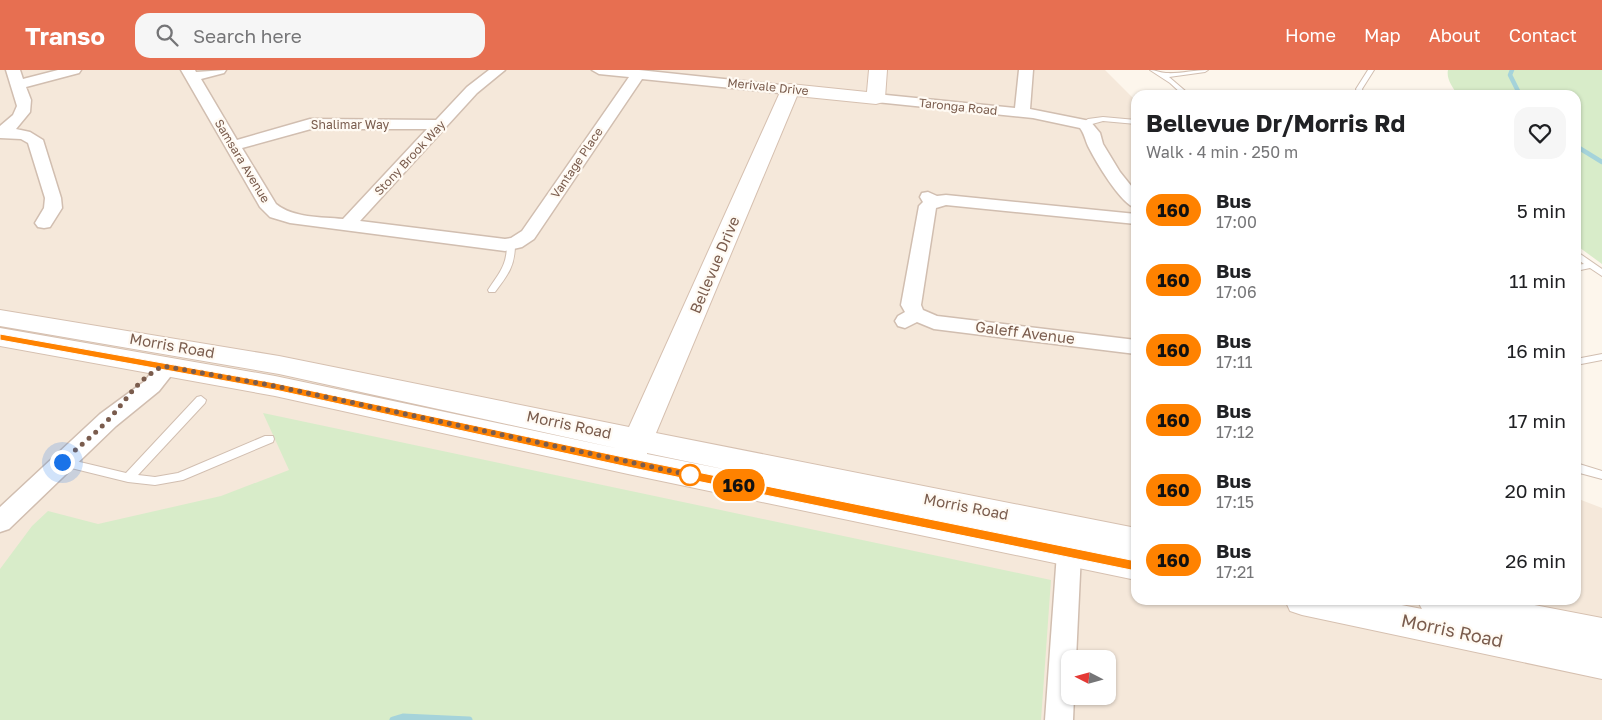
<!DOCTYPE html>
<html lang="en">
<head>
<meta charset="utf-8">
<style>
  body { margin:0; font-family:"Golos Text",sans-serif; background:#f6f6f6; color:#202124; height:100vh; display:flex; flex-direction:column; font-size:19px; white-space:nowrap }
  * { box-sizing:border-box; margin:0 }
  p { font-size:16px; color:#757577 }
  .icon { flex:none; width:28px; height:28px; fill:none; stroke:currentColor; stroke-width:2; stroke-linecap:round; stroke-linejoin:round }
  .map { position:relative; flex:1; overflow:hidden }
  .sheet { position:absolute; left:1131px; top:20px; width:450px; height:515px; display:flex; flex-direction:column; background:#fff; border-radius:15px; box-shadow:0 1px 4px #0004 }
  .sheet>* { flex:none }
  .badge { padding:0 10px; border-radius:16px; font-size:18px; line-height:32px }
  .needle { width:32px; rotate:276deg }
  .controls { position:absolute; left:1061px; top:580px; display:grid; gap:10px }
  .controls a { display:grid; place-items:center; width:55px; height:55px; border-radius:10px; background:#fff; box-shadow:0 1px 4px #0004; font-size:25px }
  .you { position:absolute; width:25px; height:25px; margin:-12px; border:4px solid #fff; border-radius:50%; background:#1a73e8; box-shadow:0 0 0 8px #1a73e833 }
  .map>.badge { position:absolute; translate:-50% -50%; box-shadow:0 0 0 2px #fff }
  .round { display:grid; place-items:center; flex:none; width:52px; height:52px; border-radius:15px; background:#f6f6f6 }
  .overview { display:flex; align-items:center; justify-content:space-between; height:85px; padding:0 15px }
  h1 { font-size:24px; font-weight:700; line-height:38px }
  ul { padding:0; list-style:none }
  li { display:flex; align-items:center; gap:15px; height:70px; padding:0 15px }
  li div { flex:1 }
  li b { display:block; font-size:19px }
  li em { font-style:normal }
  li .badge { min-width:55px; font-weight:700; text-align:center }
  header { display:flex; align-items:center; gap:30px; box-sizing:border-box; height:70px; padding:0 25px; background:#e76f51; color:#fff }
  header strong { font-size:24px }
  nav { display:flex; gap:28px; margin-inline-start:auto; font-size:18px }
  .search { width:350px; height:45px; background:#f6f6f6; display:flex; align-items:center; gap:12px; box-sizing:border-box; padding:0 18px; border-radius:15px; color:#757577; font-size:19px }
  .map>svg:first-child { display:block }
</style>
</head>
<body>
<header>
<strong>Transo</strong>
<div class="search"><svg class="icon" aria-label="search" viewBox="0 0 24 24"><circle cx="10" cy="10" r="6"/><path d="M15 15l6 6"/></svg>Search here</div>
<nav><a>Home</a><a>Map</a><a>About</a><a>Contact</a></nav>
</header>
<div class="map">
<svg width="1602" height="650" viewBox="0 0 1602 650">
  <rect width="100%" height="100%" fill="#fdf6ec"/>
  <path fill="#f5e8da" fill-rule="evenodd" d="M0,0H1105L1136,31V530H1576V428L1602,438V650H0ZM1070,589H1108V626H1070Z"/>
  <path fill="#d8ecc9" d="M1448,0H1602V194L1576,175V25H1458C1453,18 1446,9 1448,0Z
    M263,343L1051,510L1041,650H0V499L32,456L48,441L98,454L221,426L289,400Z"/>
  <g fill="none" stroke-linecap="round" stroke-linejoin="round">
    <path stroke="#a5d3da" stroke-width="4.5" d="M1512,0L1510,5L1520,25
      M1576,76L1602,92"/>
    <path stroke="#a5d3da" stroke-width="7" d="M393,650L403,647L469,650"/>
    <g stroke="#d1beb0" stroke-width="2">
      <path id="lane" d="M1150,0C1156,0 1160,3 1166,3C1179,4 1194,0 1208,0L1205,2L1169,7L1190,25H1183L1170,13Z
        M1368,0H1374L1362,19L1364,25H1358L1356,19Z
        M1103,47L1136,50V54L1103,51L1085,56L1081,54L1088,49Z
        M511,171L515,174C515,196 508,205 495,222H489L488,220C499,203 507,196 507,174Z
        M1576,181L1602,199V206L1590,198L1576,201V195L1584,194L1576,188Z
        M1602,284V290L1576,295V289Z
        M201,326L206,330L205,333L138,405L155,407L178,403L265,366H273L274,369L273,372L183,410L155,415L128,412L63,396L59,395L58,392L59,389L63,388L126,403L197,327Z
        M1576,393L1602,401V409L1576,402Z"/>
    </g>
    <g stroke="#d1beb0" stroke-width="3">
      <path id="street" d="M6,0H20L23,9L58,0H81L79,3L26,17L31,30L30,42L16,59L30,62L43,70L61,128L62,138L50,157L44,158L38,157L35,153L44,138L45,128L28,73L21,69L0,68V56L13,45L17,36Z
        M181,0H195L196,2L226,0L224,3L201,9L237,70L310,49L436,50L467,17L489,0H505L477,23L360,151L505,169L511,168L522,161L629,7L599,4L592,0H639L790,16L795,17L797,20L795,23L790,24L642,9L534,169L522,177L505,181L290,153L270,147L260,137ZM311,59H427L343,149C321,147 293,148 276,134L242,78Z
        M1019,0H1033L1030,39L1090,51L1100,63L1103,74L1120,102L1136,122V138C1121,135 1095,90 1088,76C1085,69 1084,63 1080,58L1033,48L876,32L871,31L869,28L871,25L876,24L1015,38Z
        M928,122L937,126L946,125L1136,144V154L946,135L936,138L921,235L923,240L937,246L1136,270V284L934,259L917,252L905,258L898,256L895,251L898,246L905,242L901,235L919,136L923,132L920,127L922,123Z
        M163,289L170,291L173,296L170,307L159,321L116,356L9,459L0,462V437L100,344L145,311L150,304L156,291Z
        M1069,472L1078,476L1081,483L1076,589H1070V626H1074L1073,650H1045L1057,483L1060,476Z"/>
    </g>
    <g stroke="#d6c0b0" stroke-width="2">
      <path id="secondary" d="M869,0H887L885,28L883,32L876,34L797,26L656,363L1136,458V510L628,404L275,326L0,276V258L275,306L620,379L279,304L0,256V240L279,286L629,357L781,20L783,16L790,14L867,22ZM647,383L733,401L647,384Z
        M1285,530H1376L1422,539L1417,530H1509L1602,548V609L1302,545L1290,541Z"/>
    </g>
    <use href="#lane" fill="#fff" fill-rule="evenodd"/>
    <use href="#street" fill="#fff" fill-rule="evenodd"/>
    <use href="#secondary" fill="#fff" fill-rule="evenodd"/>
  </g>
  <path fill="#ff8200" stroke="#fff" d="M0,264L275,313L628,388L1136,491L1140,493L1142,496L1140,500L1136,501L628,397L275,320L0,270Z"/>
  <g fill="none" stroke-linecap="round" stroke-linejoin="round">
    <path stroke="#7a5c4d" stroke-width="5" stroke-dasharray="0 9" d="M62,392C77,378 94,365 108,350C129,328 135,311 163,296L275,316L690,405"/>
  </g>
  <circle fill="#fff" stroke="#ff8200" stroke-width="2.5" cx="690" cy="405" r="10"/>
  <g text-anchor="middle" stroke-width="4.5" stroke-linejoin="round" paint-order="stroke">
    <g font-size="12" fill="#7a5c4d" stroke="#fffaf3">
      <text transform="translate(768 17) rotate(6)" y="4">Merivale Drive</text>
      <text transform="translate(958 37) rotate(6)" y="4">Taronga Road</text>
      <text x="350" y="59">Shalimar Way</text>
      <text transform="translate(410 88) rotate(-47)" y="4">Stony Brook Way</text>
      <text transform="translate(242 91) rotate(59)" y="4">Samsara Avenue</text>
      <text transform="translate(577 93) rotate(-56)" y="4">Vantage Place</text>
    </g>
    <g font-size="15" fill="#7a5c4d" stroke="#fffaf3">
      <text transform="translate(715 195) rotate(-67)" y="5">Bellevue Drive</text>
      <text transform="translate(1025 263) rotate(7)" y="5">Galeff Avenue</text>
      <text transform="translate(172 276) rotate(10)" y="5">Morris Road</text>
      <text transform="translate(569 355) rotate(12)" y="5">Morris Road</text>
      <text transform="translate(966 437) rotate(11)" y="5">Morris Road</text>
    </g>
    <g font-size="18" fill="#7a5c4d" stroke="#fffaf3">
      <text transform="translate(1452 561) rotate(12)" y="6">Morris Road</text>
    </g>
  </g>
</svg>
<div class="controls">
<a><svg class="needle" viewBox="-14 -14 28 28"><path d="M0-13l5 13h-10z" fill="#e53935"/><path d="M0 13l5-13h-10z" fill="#757577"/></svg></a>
</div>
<div class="you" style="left:62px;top:392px"></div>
<b class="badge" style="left:739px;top:415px;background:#ff8200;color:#111">160</b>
<section class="sheet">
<div class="overview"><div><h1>Bellevue Dr/Morris Rd</h1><p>Walk · 4 min · 250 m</p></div><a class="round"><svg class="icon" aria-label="heart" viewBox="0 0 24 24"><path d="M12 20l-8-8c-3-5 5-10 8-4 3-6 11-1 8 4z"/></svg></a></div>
<ul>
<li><span class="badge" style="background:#ff8200;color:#111">160</span><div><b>Bus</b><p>17:00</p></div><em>5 min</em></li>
<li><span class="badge" style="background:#ff8200;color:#111">160</span><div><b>Bus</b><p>17:06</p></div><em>11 min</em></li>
<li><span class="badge" style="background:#ff8200;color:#111">160</span><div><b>Bus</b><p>17:11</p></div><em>16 min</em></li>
<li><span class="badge" style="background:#ff8200;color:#111">160</span><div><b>Bus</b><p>17:12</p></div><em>17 min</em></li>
<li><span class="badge" style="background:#ff8200;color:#111">160</span><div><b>Bus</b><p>17:15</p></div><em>20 min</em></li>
<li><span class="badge" style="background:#ff8200;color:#111">160</span><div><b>Bus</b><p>17:21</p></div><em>26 min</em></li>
</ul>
</section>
</div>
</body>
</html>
